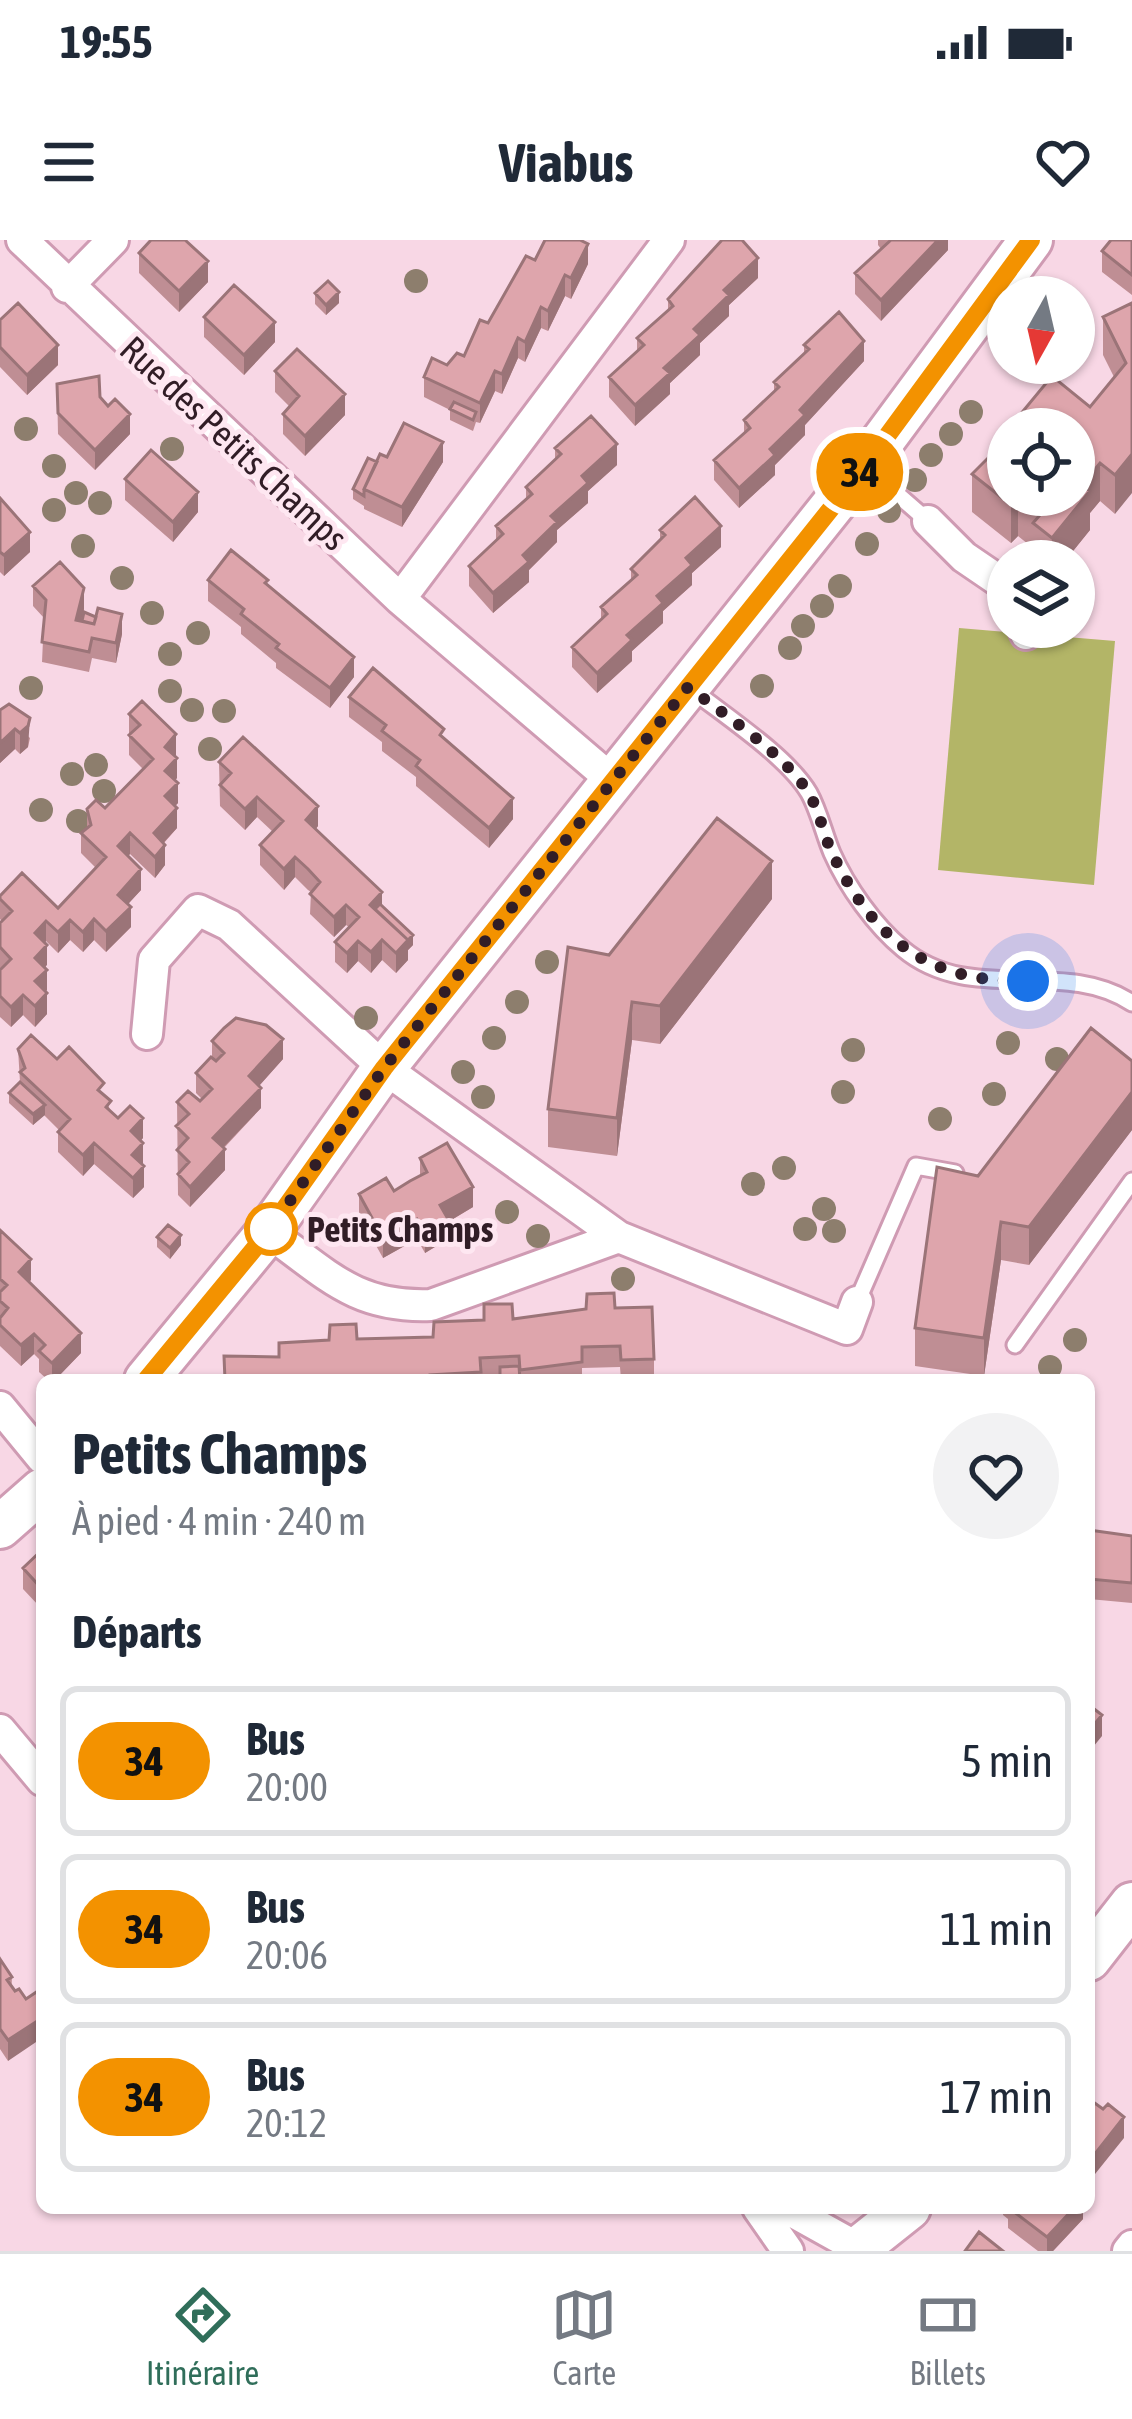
<!DOCTYPE html>
<html lang="fr">
<head>
<meta charset="utf-8">
<style>
  body { margin:0; font-family:"Asap Condensed",sans-serif; background:#f2f2f3; color:#1f2937; height:100vh; display:flex; flex-direction:column; font-size:45px; white-space:nowrap }
  * { box-sizing:border-box; margin:0 }
  p { font-size:39px; color:#747a83 }
  .icon { flex:none; width:66px; height:66px; fill:none; stroke:currentColor; stroke-width:2; stroke-linecap:round; stroke-linejoin:round }
  .map { position:relative; flex:1; overflow:hidden }
  .panel { position:absolute; left:36px; top:1134px; width:1059px; height:840px; display:flex; flex-direction:column; background:#fff; border-radius:18px; box-shadow:0 3px 9px #0004 }
  .panel>* { flex:none }
  .badge { padding:0 24px; border-radius:39px; font-size:42px; line-height:78px }
  .needle { width:78px; rotate:188deg }
  .fabs { position:absolute; left:987px; top:36px; display:grid; gap:24px }
  .fabs a { display:grid; place-items:center; width:108px; height:108px; border-radius:50%; background:#fff; box-shadow:0 3px 9px #0004; font-size:60px }
  .you { position:absolute; width:60px; height:60px; margin:-30px; border:9px solid #fff; border-radius:50%; background:#1a73e8; box-shadow:0 0 0 18px #1a73e833 }
  .map>.badge { position:absolute; translate:-50% -50%; box-shadow:0 0 0 6px #fff }
  h2 { padding:0 36px; font-size:45px; line-height:108px }
  .round { display:grid; place-items:center; flex:none; width:126px; height:126px; border-radius:63px; background:#f2f2f3 }
  .overview { display:flex; align-items:center; justify-content:space-between; height:204px; padding:0 36px }
  h1 { font-size:57px; font-weight:700; line-height:90px }
  ul { padding:0; list-style:none }
  li { display:flex; align-items:center; gap:36px; height:150px; margin:0 24px 18px; padding:0 12px; border:6px solid #e0e1e3; border-radius:18px }
  li div { flex:1 }
  li b { display:block; font-size:45px }
  li em { font-style:normal }
  li .badge { min-width:132px; font-weight:700; text-align:center }
  .status { display:flex; justify-content:space-between; align-items:center; height:84px; padding:0 60px; background:#fff; direction:ltr }
  .status svg { height:33px; fill:currentColor }
  header { display:flex; justify-content:space-between; align-items:center; height:156px; padding:0 36px; background:#fff; font-size:54px; font-weight:700 }
  .tab-bar { display:flex; justify-content:space-around; align-items:center; height:168px; border-top:3px solid #e0e1e3; background:#fff; font-size:33px; color:#747a83 }
  .tab-bar a { display:grid; justify-items:center; gap:6px }
  .tab-bar .selected { color:#306e5a }
  .map>svg:first-child { display:block }
</style>
</head>
<body>
<div class="status"><b>19:55</b><svg viewBox="0 0 49 12"><path d="M0 12V9h3v3zM5 12V6h3v6zM10 12V3h3v9zM15 12V0h3v12zM26 1h20v11H26zM47 4h2v5h-2z"/></svg></div>
<header><svg class="icon" aria-label="menu" viewBox="0 0 24 24"><path d="M4 6h16M4 12h16M4 18h16"/></svg>Viabus<svg class="icon" aria-label="heart" viewBox="0 0 24 24"><path d="M12 20l-8-8c-3-5 5-10 8-4 3-6 11-1 8 4z"/></svg></header>
<div class="map">
<svg width="1132" height="2011" viewBox="0 0 1132 2011">
  <rect width="100%" height="100%" fill="#f8d7e5"/>
  <path fill="#b3b567" d="M959,388L1115,401L1094,645L938,630Z"/>
  <g fill="none" stroke-linecap="round" stroke-linejoin="round">
    <g stroke="#cf9bb3" stroke-width="21">
      <path id="lane" d="M867,228L928,281
        M691,449C724,475 788,517 809,553C819,571 824,594 832,613C847,647 875,686 903,709C971,766 1062,717 1132,763
        M857,1062L916,926L955,933
        M1015,1105L1132,941"/>
    </g>
    <g stroke="#cf9bb3" stroke-width="36">
      <path id="street" d="M22,0L400,359L612,540
        M67,47L113,0
        M928,281L964,317L1008,347
        M400,359L669,0
        M1023,387L1026,394
        M147,794L154,720L198,670L229,685L384,828L619,997
        M268,992C327,1034 355,1068 431,1065L619,997L847,1089L857,1062
        M0,1167L42,1218
        M0,1490L42,1540
        M758,1968L788,2011
        M786,1968L858,2008
        M1128,2011L1132,2006"/>
    </g>
    <g stroke="#cf9bb3" stroke-width="48">
      <path id="secondary" d="M146,1140L268,992L384,828L864,226L1031,0
        M0,1287L42,1250
        M1089,1719L1132,1664
        M855,2011L909,1968"/>
    </g>
    <use href="#lane" stroke="#fff" stroke-width="15"/>
    <use href="#street" stroke="#fff" stroke-width="30"/>
    <use href="#secondary" stroke="#fff" stroke-width="42"/>
  </g>
  <g fill="#8d7e6d">
    <circle cx="416" cy="41" r="12"/>
    <circle cx="971" cy="172" r="12"/>
    <circle cx="26" cy="189" r="12"/>
    <circle cx="951" cy="194" r="12"/>
    <circle cx="172" cy="209" r="12"/>
    <circle cx="931" cy="215" r="12"/>
    <circle cx="54" cy="226" r="12"/>
    <circle cx="915" cy="240" r="12"/>
    <circle cx="76" cy="253" r="12"/>
    <circle cx="100" cy="263" r="12"/>
    <circle cx="54" cy="270" r="12"/>
    <circle cx="889" cy="271" r="12"/>
    <circle cx="867" cy="304" r="12"/>
    <circle cx="83" cy="306" r="12"/>
    <circle cx="122" cy="338" r="12"/>
    <circle cx="840" cy="346" r="12"/>
    <circle cx="822" cy="366" r="12"/>
    <circle cx="152" cy="373" r="12"/>
    <circle cx="803" cy="386" r="12"/>
    <circle cx="198" cy="393" r="12"/>
    <circle cx="790" cy="408" r="12"/>
    <circle cx="170" cy="414" r="12"/>
    <circle cx="762" cy="446" r="12"/>
    <circle cx="31" cy="448" r="12"/>
    <circle cx="170" cy="451" r="12"/>
    <circle cx="192" cy="470" r="12"/>
    <circle cx="224" cy="471" r="12"/>
    <circle cx="210" cy="509" r="12"/>
    <circle cx="96" cy="525" r="12"/>
    <circle cx="72" cy="534" r="12"/>
    <circle cx="104" cy="551" r="12"/>
    <circle cx="41" cy="570" r="12"/>
    <circle cx="78" cy="581" r="12"/>
    <circle cx="547" cy="722" r="12"/>
    <circle cx="517" cy="762" r="12"/>
    <circle cx="366" cy="778" r="12"/>
    <circle cx="494" cy="798" r="12"/>
    <circle cx="1008" cy="803" r="12"/>
    <circle cx="853" cy="810" r="12"/>
    <circle cx="1057" cy="819" r="12"/>
    <circle cx="463" cy="832" r="12"/>
    <circle cx="843" cy="852" r="12"/>
    <circle cx="994" cy="854" r="12"/>
    <circle cx="483" cy="857" r="12"/>
    <circle cx="940" cy="879" r="12"/>
    <circle cx="784" cy="928" r="12"/>
    <circle cx="753" cy="944" r="12"/>
    <circle cx="824" cy="969" r="12"/>
    <circle cx="507" cy="972" r="12"/>
    <circle cx="805" cy="989" r="12"/>
    <circle cx="834" cy="991" r="12"/>
    <circle cx="538" cy="996" r="12"/>
    <circle cx="623" cy="1039" r="12"/>
    <circle cx="1075" cy="1100" r="12"/>
    <circle cx="1050" cy="1127" r="12"/>
  </g>
  <path fill="#bf8e94" d="M878,0H948V10L881,81L855,54V33L881,9L878,5Z
    M1132,0V55L1102,32V11Z
    M139,13L208,42L179,72L139,33Z
    M535,20L588,24L571,59L565,56L548,91L541,88L525,122L518,118L502,154L495,151L480,183L476,182L473,191L450,180V170L424,157V137L464,116Z
    M758,38L729,65V76L700,103V115L670,143V154L635,186L609,157V137L637,111V98L668,71V59Z
    M315,53L339,63L326,75L315,64Z
    M1132,63L1115,274L1100,261L1090,273V290L1065,321H1033V308L1018,296L1011,303L972,272V234L1074,189L1009,188L1090,167L1114,137L1103,115V77Z
    M204,77L275,102L244,135L204,97Z
    M0,80L58,125L27,155L0,127Z
    M804,105L864,121L805,185V195L775,225V235L739,268L714,240V220L744,193V180L774,152V142L804,113Z
    M275,131L345,175L305,216L283,194V174L290,167L275,152Z
    M57,144L100,157L130,194L95,230L58,194Z
    M555,208L617,225L588,251V263L557,290V302L529,330V342L493,373L469,346V326L496,301V286L526,260V247L555,219Z
    M387,217L443,222L402,287L364,269V266L353,259V249L377,222Z
    M125,239L198,272L173,302L125,260Z
    M0,258L30,312L4,336L0,332Z
    M660,290L721,307L692,333V345L663,371V383L632,411V421L597,453L572,427V407L601,379V367L631,340V329L660,301Z
    M208,340L268,346L354,437L330,468L276,428V423L241,394V387L208,361Z
    M33,346L84,369L81,381L122,394L116,423L92,418L89,432L42,422L44,378L33,366Z
    M349,457L513,579L489,608L416,546V537L382,511V502L349,477Z
    M0,470L30,498L28,507L20,514L15,509L0,523Z
    M129,474L176,515L175,516L177,538L175,540L178,563L175,566L177,588L164,603L165,625L155,638L130,614L128,616L141,650L128,664L131,687L106,712L94,700L83,712L70,700L58,713L46,701L45,703L47,774L35,787L23,775L11,787L0,777V683L2,681L0,679V656L58,668L96,628L81,613V593L87,588V569L105,568L143,529L129,515Z
    M219,522L318,586L316,589L382,665L413,705L408,710V720L396,733L382,720L371,733L358,721L347,733L335,722V702L349,687L346,685L334,697L310,674L311,652L308,650L295,637L284,650L260,625V605L273,592L257,577L245,590L220,566Z
    M772,659L660,804L632,800L617,916L548,907V869L609,715Z
    M212,801L283,819L259,846L261,868L224,908L225,930L190,967L178,955L177,862L200,861L202,859L196,853V833L212,818Z
    M18,809L57,819L104,855L111,872L143,898L141,900L144,947L133,958L94,924L83,936L58,912V892L59,890L44,875L33,885L9,863V853L20,842Z
    M1132,821V890L1029,1025L1001,1020L984,1136L915,1126V1088L978,936Z
    M420,918L473,967L448,982V999L425,1013L417,999L383,1018L359,975V954L394,951L420,936Z
    M0,990L31,1040L29,1042L81,1113L55,1140H48L39,1132V1119L34,1114L21,1126L0,1106Z
    M157,997L181,1005L170,1019L157,1007Z
    M615,1068L654,1119V1139L621,1140L620,1127L582,1128V1140H500V1137L481,1138V1140H224V1116L279,1117L357,1099L433,1097L513,1079Z
    M1089,1290L1132,1296V1363L1089,1359Z
    M42,1310V1391L39,1387V1366L23,1349V1328Z
    M0,1719L12,1737L8,1821L0,1809Z
    M1003,1968H1083V1979L1053,2011H1038L1008,1988V1979L1003,1975Z"/>
  <path fill="#9b7478" d="M938,0H948V10L881,81V60Z
    M588,4V24L571,59V38Z
    M758,18V38L729,65V76L700,103V115L670,143V154L635,186V165L724,50Z
    M208,21V42L179,72V51Z
    M565,35V56L548,91V71Z
    M339,52V63L326,75V65Z
    M541,67V88L525,122V102Z
    M275,82V102L244,135V115Z
    M518,98V118L502,154V134Z
    M864,101V121L805,185V195L775,225V235L739,268V248L800,170Z
    M58,105V125L27,155V135Z
    M495,131V151L480,183V163Z
    M345,154V175L305,216V196Z
    M130,174V194L95,230V210Z
    M443,202V222L402,287V267Z
    M617,204V225L588,251V263L557,290V302L529,330V342L493,373V353L582,236Z
    M1132,214V253L1115,274V235Z
    M1100,223V261L1090,273V290L1065,321H1052V298L1082,245Z
    M198,252V272L173,302V282Z
    M1018,258V296L1011,303V265Z
    M721,286V307L692,333V345L663,371V383L632,411V421L597,453V433L686,318Z
    M30,292V312L4,336V315Z
    M84,348V369L76,400V380Z
    M122,374V394L116,423V403Z
    M354,417V437L330,468V448Z
    M30,478L28,507L20,514V493Z
    M15,489V509L0,523V503Z
    M176,494V515L165,527V507Z
    M177,518V538L165,551V531Z
    M178,543V563L165,576V556Z
    M257,557V577L245,590V569Z
    M513,558V579L489,608V588Z
    M318,566V586L306,600V580Z
    M177,568V588L154,613V593Z
    M130,593V614L118,626V606Z
    M165,605V625L155,638V617Z
    M295,617V637L284,650V629Z
    M772,621V659L660,804V766Z
    M141,629V650L118,675V655Z
    M382,652V672L375,679L370,665Z
    M346,665V685L334,697V677Z
    M131,667V687L106,712V691Z
    M94,679V700L83,712V692Z
    M70,680V700L58,713V692Z
    M46,681V701L35,713V693Z
    M413,695V705L408,710V720L396,733V713Z
    M382,700V720L371,733V712Z
    M358,701V721L347,733V713Z
    M47,705V725L35,738V718Z
    M47,730V750L35,762V741Z
    M47,753V774L35,787V766Z
    M23,755V775L11,787V767Z
    M632,762V800L617,916V878Z
    M283,799V819L249,857V836Z
    M261,848V868L213,918V898Z
    M1132,852V890L1029,1025V987Z
    M45,865V875L33,885V874Z
    M143,878V898L131,911V891Z
    M94,903V924L83,936V915Z
    M143,903V923L132,935V915Z
    M225,909V930L190,967V947Z
    M144,926V947L133,958V938Z
    M473,947V967L448,982V999L425,1013V993L440,965Z
    M417,979V999L383,1018V998Z
    M1001,982V1020L984,1136V1098Z
    M181,995V1005L170,1019V1008Z
    M31,1019V1040L19,1052V1032Z
    M81,1093V1113L55,1140H52V1123Z
    M34,1094V1114L21,1126V1105Z
    M1102,1475V1496L1089,1512V1491Z
    M42,1778V1798L8,1821V1800Z
    M1124,1877V1898L1091,1939V1919Z
    M1074,1968H1083V1979L1053,2011H1047V1997Z"/>
  <path fill="#dea5ac" stroke="#9b7478" stroke-width="3" d="M151,0H185L208,21L179,51L139,13Z
    M545,0H580L588,4L571,38L565,35L548,71L541,67L525,102L518,98L502,134L495,131L480,163L424,137L432,118L447,125L457,113L464,116L480,80L488,83L526,16L535,20Z
    M722,0H742L758,18L724,50L729,55L694,89L700,95L664,128L670,133L635,165L609,137L644,105L637,98L673,66L668,59Z
    M891,0H938L881,60L855,33Z
    M1111,0H1132V35L1102,11Z
    M328,41L339,52L326,65L315,53Z
    M234,45L275,82L244,115L204,77Z
    M18,63L58,105L27,135L0,107V80Z
    M1132,63V214L1115,235L1100,223L1082,245L1090,251L1052,298L1033,283L1040,275L1018,258L1011,265L972,234L1008,198V255H1074V189L1009,188L1052,136L1090,167L1126,123L1103,77Z
    M839,72L864,101L800,170L805,175L770,209L775,215L739,248L714,220L750,188L744,180L779,147L774,142L809,109L804,105Z
    M297,109L345,154L305,196L283,174L299,156L275,131Z
    M99,136L100,157L108,166L115,159L130,174L95,210L58,173L57,144Z
    M454,162L476,172L473,180L450,169Z
    M591,176L617,204L582,236L588,243L551,276L557,282L523,315L529,322L493,353L469,326L503,294L496,286L532,254L526,247L561,214L555,208Z
    M404,183L443,202L402,267L364,249L380,214L387,217Z
    M151,210L198,252L173,282L125,239Z
    M368,218L377,222L364,249V256L353,249Z
    M695,257L721,286L686,318L692,325L657,356L663,363L627,395L632,400L597,433L572,407L607,374L601,367L637,335L631,329L665,295L660,290Z
    M0,258L30,292L4,315L0,312Z
    M231,310L268,340L265,343L354,417L330,448L276,408L279,404L241,374L244,369L208,340Z
    M60,322L84,348L76,380L94,384L98,368L122,374L116,403L92,398L89,412L42,402L46,360L33,346Z
    M84,372L96,377L94,384L82,381Z
    M373,428L444,489L440,495L513,558L489,588L416,526L420,520L382,491L386,485L349,457Z
    M142,461L176,494L165,507L177,518L165,531L178,543L165,556L177,568L154,593L165,605L155,617L130,593L118,606L141,629L118,655L131,667L106,691L94,679L83,692L70,680L58,692L46,681L35,693L47,705L35,718L47,730L35,741L47,753L35,766L23,755L11,767L0,756V730L11,719L0,707V683L12,671L0,659V656L22,633L58,668L106,617L81,593L91,585L87,569L96,560L105,568L153,519L129,495L140,485L129,474Z
    M9,464L30,478L28,486L20,493L15,489L0,503V470Z
    M243,497L318,566L306,580L382,652L370,665L408,700L396,713L382,700L371,712L358,701L347,713L335,702L359,677L346,665L334,677L310,654L320,642L308,629L295,617L284,629L260,605L283,581L257,557L245,569L220,545L231,533L219,522Z
    M717,578L772,621L660,766L632,762L617,878L548,869L568,707L609,715Z
    M380,664L413,695L408,700L375,669Z
    M236,778L266,785L283,799L249,836L261,848L213,898L225,909L190,947L178,934L189,922L177,910L188,898L176,886L189,874L177,862L188,851L200,861L212,849L196,833L211,817L216,821L224,813L212,801L224,788Z
    M1091,788L1132,821V852L1029,987L1001,982L984,1098L915,1088L937,927L978,936Z
    M31,795L57,819L69,807L104,843L98,850L111,861L106,867L118,878L130,866L143,878L131,891L143,903L132,915L144,926L133,938L94,903L83,915L58,892L70,879L20,832L25,828L18,809Z
    M20,842L45,865L33,874L9,853Z
    M447,903L473,947L440,965L448,979L425,993L417,979L383,998L359,954L386,938L394,951L410,941L427,932L420,918Z
    M168,985L181,995L170,1008L157,997Z
    M0,990L31,1019L19,1032L81,1093L52,1123L39,1111L45,1105L34,1094L21,1105L0,1085V1078L8,1068L0,1061V1052L7,1045L0,1039Z
    M614,1053L615,1068L652,1067L654,1119L621,1120L620,1106L582,1107V1122L520,1130L519,1116L480,1118L481,1132L430,1135V1140H365V1137H345V1140H225L224,1116L279,1117V1103L329,1100L330,1085L356,1084L357,1099L433,1097L434,1082L484,1080V1064H512L513,1079L586,1069L587,1054Z
    M519,1126L520,1140H500V1127Z
    M1089,1290L1132,1296V1343L1089,1339Z
    M42,1310V1349L23,1328Z
    M1089,1465L1102,1475L1089,1491Z
    M0,1719L12,1737L7,1740L15,1751L19,1749L26,1759L38,1751L42,1758V1778L8,1800L0,1789Z
    M1089,1859L1103,1869L1108,1864L1124,1877L1091,1919L1089,1918Z
    M1009,1968H1074L1047,1997Z
    M979,1992L1003,2011H965Z"/>
  <g fill="none" stroke-linecap="round" stroke-linejoin="round">
    <g stroke="#fff" stroke-width="27">
      <path id="line" d="M146,1140L268,992L384,828L865,226L1031,0"/>
    </g>
    <use href="#line" stroke="#f39200" stroke-width="18"/>
    <path stroke="#311d26" stroke-width="12" stroke-dasharray="0 21.6" d="M271,989L268,992L384,828L688,447C726,476 779,510 806,549C820,569 823,596 834,617C876,703 933,743 1028,741"/>
  </g>
  <circle fill="#fff" stroke="#f39200" stroke-width="6" cx="271" cy="989" r="24"/>
  <g text-anchor="middle" stroke-width="10" stroke-linejoin="round" paint-order="stroke">
    <g font-size="36" fill="#311d26" stroke="#fee7f1">
      <text transform="translate(234 203) rotate(43)" y="13">Rue des Petits Champs</text>
    </g>
    <g font-size="36" font-weight="bold" fill="#311d26" stroke="#fee7f1" text-anchor="start">
      <text x="307" y="1002">Petits Champs</text>
    </g>
  </g>
</svg>
<div class="fabs">
<a><svg class="needle" viewBox="-14 -14 28 28"><path d="M0-13l5 13h-10z" fill="#e53935"/><path d="M0 13l5-13h-10z" fill="#747a83"/></svg></a>
<a><svg class="icon" aria-label="locate" viewBox="0 0 24 24"><circle cx="12" cy="12" r="6"/><path d="M12 2v4M12 18v4M2 12h4M18 12h4"/></svg></a>
<a><svg class="icon" aria-label="layers" viewBox="0 0 24 24"><path d="M12 4l9 5-9 5-9-5zM3 14l9 5 9-5"/></svg></a>
</div>
<div class="you" style="left:1028px;top:741px"></div>
<b class="badge" style="left:860px;top:232px;background:#f39200;color:#111">34</b>
<section class="panel">
<div class="overview"><div><h1>Petits Champs</h1><p>À pied · 4 min · 240 m</p></div><a class="round"><svg class="icon" aria-label="heart" viewBox="0 0 24 24"><path d="M12 20l-8-8c-3-5 5-10 8-4 3-6 11-1 8 4z"/></svg></a></div>
<h2>Départs</h2>
<ul>
<li><span class="badge" style="background:#f39200;color:#111">34</span><div><b>Bus</b><p>20:00</p></div><em>5 min</em></li>
<li><span class="badge" style="background:#f39200;color:#111">34</span><div><b>Bus</b><p>20:06</p></div><em>11 min</em></li>
<li><span class="badge" style="background:#f39200;color:#111">34</span><div><b>Bus</b><p>20:12</p></div><em>17 min</em></li>
</ul>
</section>
</div>
<nav class="tab-bar">
<a class="selected"><svg class="icon" aria-label="directions" viewBox="0 0 24 24"><path d="M12 3l9 9-9 9-9-9zM9 14v-3h6M13 9l2 2-2 2"/></svg>Itinéraire</a>
<a><svg class="icon" aria-label="map" viewBox="0 0 24 24"><path d="M3 6l6-2 6 2 6-2v14l-6 2-6-2-6 2zM9 4v14M15 6v14"/></svg>Carte</a>
<a><svg class="icon" aria-label="tickets" viewBox="0 0 24 24"><path d="M3 7h18v10H3zM15 7v10"/></svg>Billets</a>
</nav>
</body>
</html>
